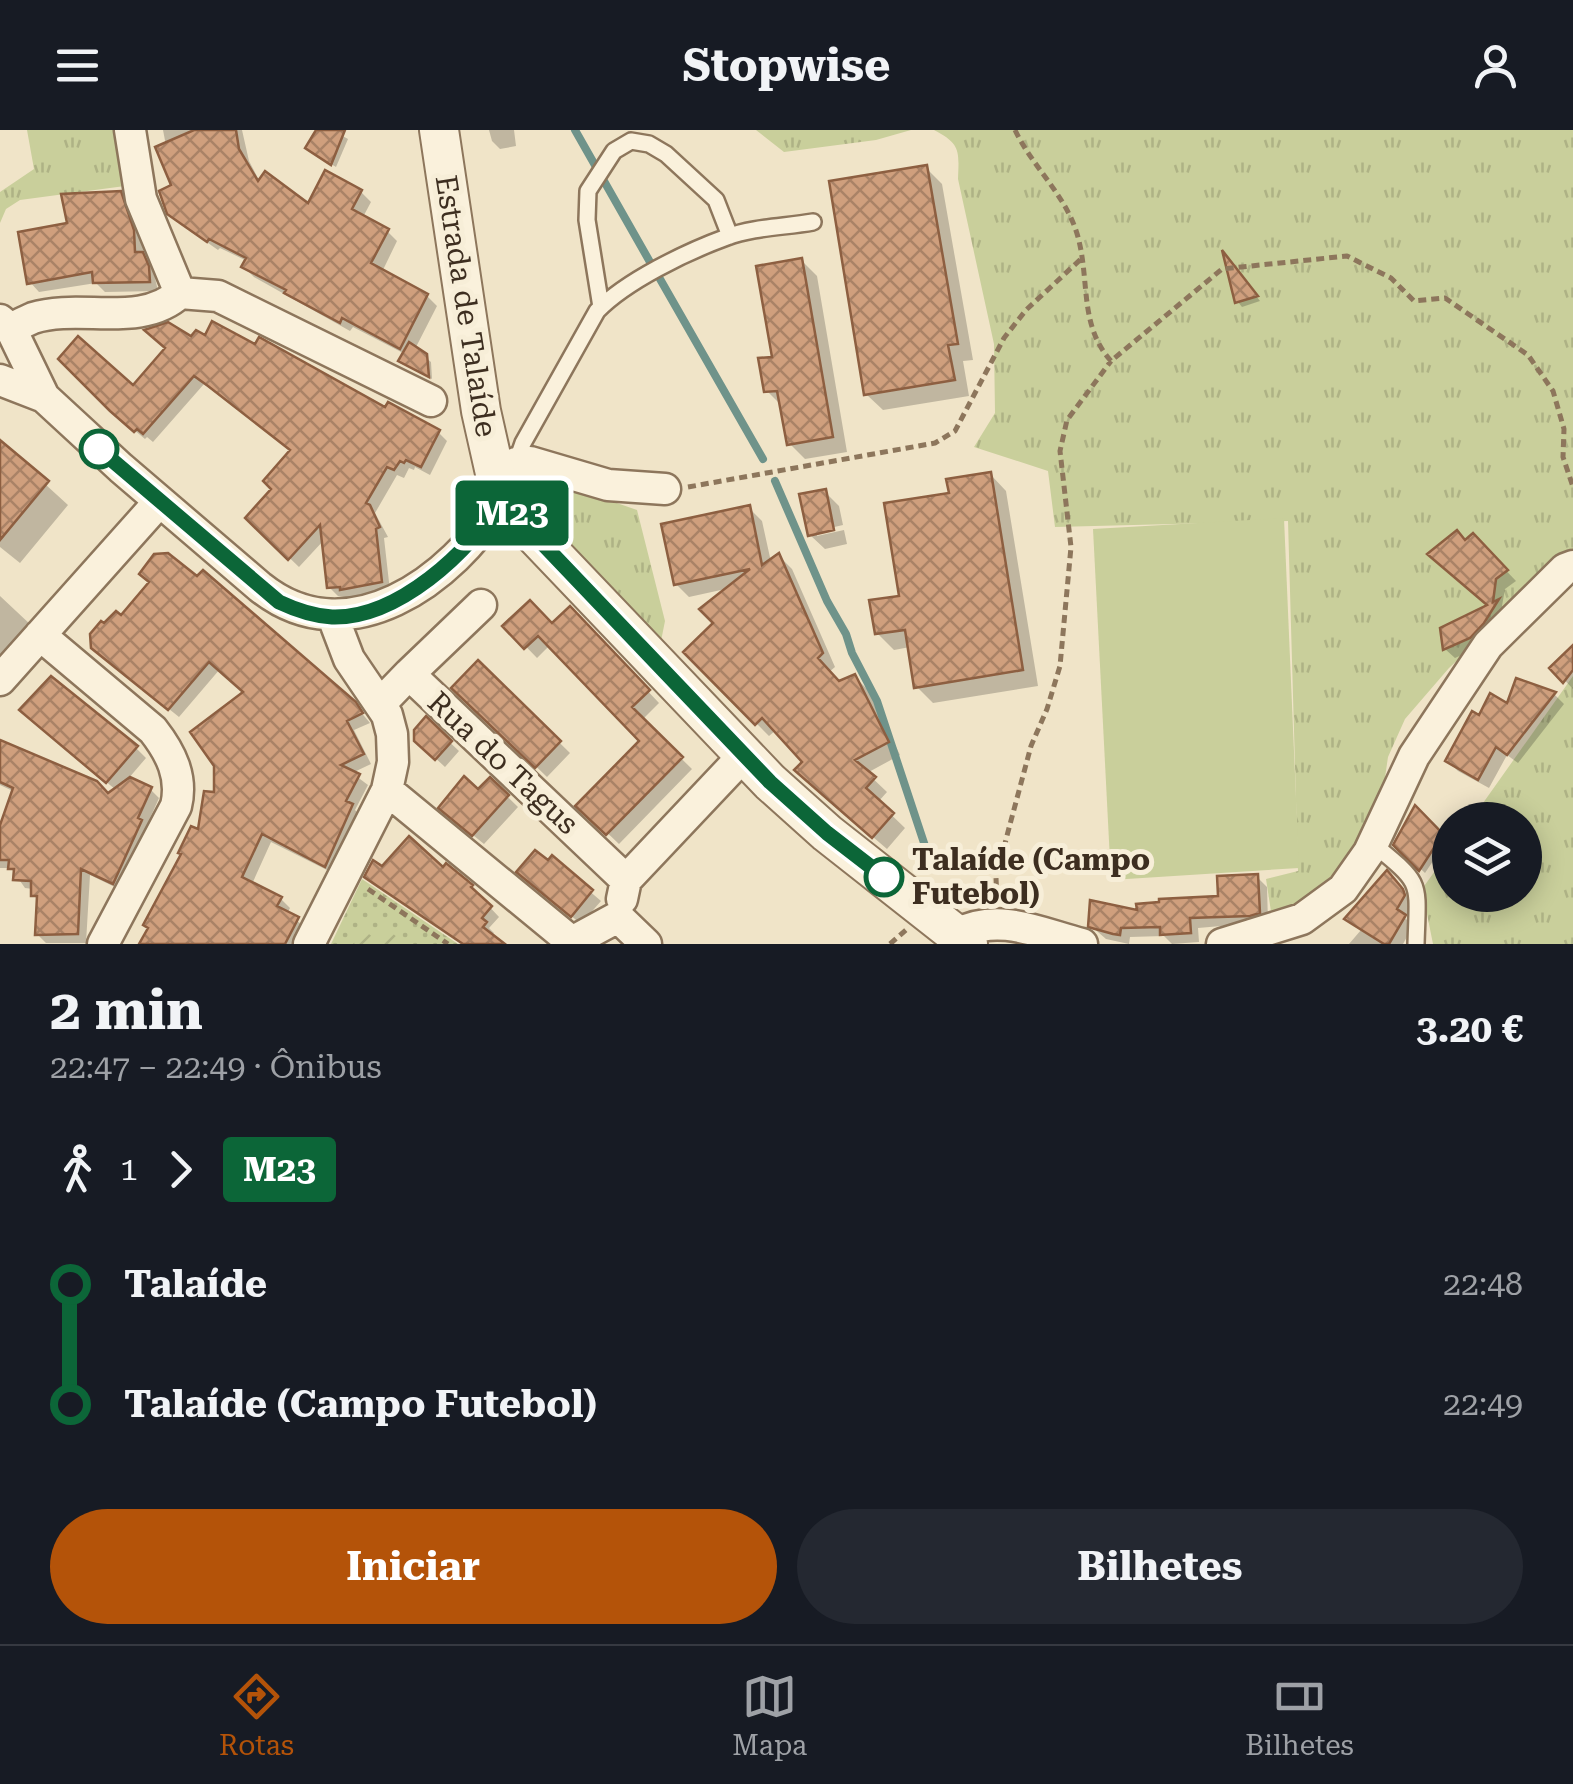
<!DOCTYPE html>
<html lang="pt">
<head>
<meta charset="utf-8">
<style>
  body { margin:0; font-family:"Roboto Serif",serif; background:#242831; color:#f1f3f6; height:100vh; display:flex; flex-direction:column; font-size:38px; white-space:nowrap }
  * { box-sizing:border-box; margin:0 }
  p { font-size:32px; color:#9ea1a6 }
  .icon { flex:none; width:55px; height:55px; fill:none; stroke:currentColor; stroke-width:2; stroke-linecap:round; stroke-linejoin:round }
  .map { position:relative; height:814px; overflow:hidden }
  .side { display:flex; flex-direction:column; background:#171b24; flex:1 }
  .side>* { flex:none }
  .badge { padding:0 20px; border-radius:8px; font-size:35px; line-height:65px }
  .controls { position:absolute; left:1432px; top:672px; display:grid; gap:20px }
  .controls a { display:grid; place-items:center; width:110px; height:110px; border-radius:50%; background:#171b24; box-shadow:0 5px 25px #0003; font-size:50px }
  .map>.badge { position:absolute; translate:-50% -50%; box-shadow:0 0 0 5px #fff }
  .legs { display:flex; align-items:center; gap:15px; height:110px; padding:0 50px; font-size:32px }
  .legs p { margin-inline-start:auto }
  .headline { display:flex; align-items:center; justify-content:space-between; height:170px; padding:0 50px }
  h1 { font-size:55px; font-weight:700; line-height:75px }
  .button { display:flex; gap:20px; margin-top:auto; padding:20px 50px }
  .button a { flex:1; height:115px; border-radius:60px; background:#b45309; color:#fff; font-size:40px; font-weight:700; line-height:115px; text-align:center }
  .button a+a { background:#242831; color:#f1f3f6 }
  ul { padding:0 50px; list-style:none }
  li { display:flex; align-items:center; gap:35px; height:120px; font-size:38px }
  li i { display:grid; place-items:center; width:15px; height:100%; margin:0 12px; background:currentColor }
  li i::after { content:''; width:25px; height:25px; margin:-12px; border:8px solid; border-radius:50%; background:#171b24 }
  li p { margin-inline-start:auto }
  li:first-child i { background:linear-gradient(#0000 50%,currentColor 0) }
  li:last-child i { background:linear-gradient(currentColor 50%,#0000 0) }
  header { display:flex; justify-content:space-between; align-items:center; height:130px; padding:0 50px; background:#171b24; font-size:45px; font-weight:700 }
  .tabs { display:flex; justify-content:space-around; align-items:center; height:140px; border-top:2px solid #363941; background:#171b24; font-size:28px; color:#9ea1a6 }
  .tabs a { display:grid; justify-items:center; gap:5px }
  .tabs .selected { color:#b45309 }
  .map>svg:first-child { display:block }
</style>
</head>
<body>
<header><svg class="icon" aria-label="menu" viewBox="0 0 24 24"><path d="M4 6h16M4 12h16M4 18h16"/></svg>Stopwise<svg class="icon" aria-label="person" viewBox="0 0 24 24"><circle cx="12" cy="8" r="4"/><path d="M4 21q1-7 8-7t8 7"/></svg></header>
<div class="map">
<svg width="1573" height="814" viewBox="0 0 1573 814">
  <defs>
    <pattern id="grass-tufts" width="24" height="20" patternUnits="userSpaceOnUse" patternTransform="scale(2.5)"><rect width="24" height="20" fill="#c9cf9b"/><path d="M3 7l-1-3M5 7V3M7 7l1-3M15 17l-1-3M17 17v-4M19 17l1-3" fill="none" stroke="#aeb285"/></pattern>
    <pattern id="park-dots" width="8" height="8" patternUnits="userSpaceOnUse" patternTransform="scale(2.5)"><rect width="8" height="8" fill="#c9cf9b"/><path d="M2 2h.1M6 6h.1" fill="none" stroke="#aeb285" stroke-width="1.8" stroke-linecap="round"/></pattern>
    <pattern id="garden-furrows" width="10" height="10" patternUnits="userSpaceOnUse" patternTransform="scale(2.5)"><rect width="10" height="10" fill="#c9cf9b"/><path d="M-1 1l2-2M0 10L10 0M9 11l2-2" fill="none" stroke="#aeb285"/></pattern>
    <pattern id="building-cross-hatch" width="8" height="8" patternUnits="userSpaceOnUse" patternTransform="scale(2.5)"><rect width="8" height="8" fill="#cf9f7d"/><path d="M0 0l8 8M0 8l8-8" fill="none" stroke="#a98266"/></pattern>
  </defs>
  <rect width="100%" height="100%" fill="#f0e4c8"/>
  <path fill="url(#grass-tufts)" d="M27,0H116L125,56L20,70L6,79L0,93V62L34,39Z
    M756,0H911L876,10L784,22Z
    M934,0H1573V422L1449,538L1405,589L1388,627L1380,682L1346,733L1298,776L1272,788L1266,749L1298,741L1288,391L1055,397L1048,341L974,317L995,283L994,214L958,49C959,21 961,14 934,0Z
    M533,344L637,380L665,491L661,511L517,359L516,348Z
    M1573,546V814H1433L1422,759L1450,720V765H1525V690H1471Z"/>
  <path fill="url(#park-dots)" d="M362,749L458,814H331Z"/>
  <path fill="url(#garden-furrows)" d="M384,796L405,814H354L365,801L374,808Z"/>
  <path fill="#c9cf9b" d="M1284,388L1299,738L1111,750L1093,399Z"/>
  <path fill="#0003" d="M163,0H242L249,31L260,52L309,76L361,62L371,72L363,87L387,101L397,111L382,142L427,166L437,176L415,219L431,232L432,249L406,235L405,224L353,197L350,201L254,147L244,137L247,131L220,118L218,120L181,94Z
    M319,0H332L348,9L336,37L313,23Z
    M489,0H514L516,16L500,19L492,11Z
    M926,38L942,54L973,230L963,231L969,266L883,280L866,264Z
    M120,63L130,74L142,112L144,126L152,135L158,161L105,162L96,153L39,162L30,152L70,95Z
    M1226,128L1260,171L1242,177L1238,172Z
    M801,130L817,146L847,322L805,329L789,313L783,277L767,261Z
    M192,209L386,281L438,302L447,311L430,345L415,337L414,340L409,338L404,348L397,345L375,383L388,407L384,408L390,461L352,468L338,466L329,457L324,410L299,437L248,388L274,359L293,321L204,254L153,312L147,307L145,309L122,290L134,258Z
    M0,313L68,375L20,433L0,417Z
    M990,344L1006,361L1038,556L933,573L916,556L910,517L894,520L877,503L902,468L952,365Z
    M825,362L839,376L843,395L817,401V406L844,400L847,414L825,419L810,405Z
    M749,378L762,391L771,432L779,426L792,439L835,537L829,542L840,554L855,547L868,560L900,625L867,643L887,662L878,672L905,698L887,719L810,653L806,632L776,600L769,606L686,522L716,493L730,458L689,467L676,454Z
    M1473,406L1516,451L1505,459L1502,476L1507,481L1480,517L1455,528L1445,519L1491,476L1466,412Z
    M0,466L32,496L0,533Z
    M570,479L659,573L642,590L692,639L619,714L579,676L642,612L550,515L537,528L506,496H553Z
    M101,494L354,574L370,593L354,600L371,634L352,643L368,655L355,680L361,686L335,744L271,712L252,754L281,769L290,778L287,784L307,798L297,814H144L216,665L217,635L247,563L220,539L179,587L103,526Z
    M1573,518V559L1553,538Z
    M478,533L570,623L547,647L455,558Z
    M1554,564L1564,574L1518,633L1507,625L1489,658L1458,641L1448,631L1508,577Z
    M32,590L136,618L146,628L128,649L150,659L159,668L146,697L150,701L123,761L90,745L86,813H46L37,804L40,771L33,765V759L25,758L11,738H0V700L15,662L0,655V612L108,666L116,660Z
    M426,590L459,621L445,637L416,610Z
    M490,650L518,677L484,714L452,688Z
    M1416,679L1447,710L1425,743L1396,715Z
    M552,729L601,771L581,794L529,751Z
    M382,740H444L471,757L499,787L489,798L494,803L491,806L499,814H463L367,747Z
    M1257,747L1267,757L1268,792L1198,798L1199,812L1172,814L1164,806L1130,807L1129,814L1106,809L1091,796L1221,768Z
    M1396,752L1413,775L1405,788L1413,796L1403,814H1349L1361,800L1348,789Z"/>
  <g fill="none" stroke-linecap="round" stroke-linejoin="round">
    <path stroke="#6f938a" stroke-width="8" d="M575,0L650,132
      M660,149L763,329
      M775,351L827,471L846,504L852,523L877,571L931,734"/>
  </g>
  <path fill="url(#building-cross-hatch)" stroke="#8d5f41" stroke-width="2.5" d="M194,0H236L239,19L258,51L265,41L308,73L325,40L362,60L352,79L389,99L371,133L428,164L400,219L342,188L340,193L284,163L286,160L241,137L246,128L209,109L207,112L167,84L159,61L171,55L155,17Z
    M316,0H345L331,35L305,18Z
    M927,35L958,214L948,215L955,250L864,265L829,51Z
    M121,61L134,100L135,122H143L149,136L150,152L93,153L92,142L27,154L18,102L67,93L61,64Z
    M1222,120L1258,166L1235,173Z
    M802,128L833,307L787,315L777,261L764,262L758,228L772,227L756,136Z
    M212,191L255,214L259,207L385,277L388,272L440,300L421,337L406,330L404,333L400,331L394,340L387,337L366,373L370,375L380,397L376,399L382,452L340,460V457L327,458L320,395L288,430L245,388L271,359L263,351L290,320L208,256L194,246L143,304L137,299L134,302L110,281L58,229L78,206L133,255L165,218L144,200L168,192L191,206L196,200L205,205Z
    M409,212L427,224L429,247L398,231Z
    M0,310L49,351L0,410Z
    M991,342L1023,540L914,558L905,500L875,504L869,470L899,466L884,373L949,363L946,349Z
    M826,359L834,400L808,406L799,364Z
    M750,375L762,435L779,423L823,523L818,528L839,551L855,544L889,612L855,630L876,647L866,658L894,683L872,708L794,640L802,632L762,588L755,595L683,522L713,493L699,479L750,439L674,455L661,394Z
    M1457,400L1465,410L1473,403L1508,440L1496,449L1493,472L1499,469L1484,493L1470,508L1443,520L1440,498L1487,475L1427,424Z
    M168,423L197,446L203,440L356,572L363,583L347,591L364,624L341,635L360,644L346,671L353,674L325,737L262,704L242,747L282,767L277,776L299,787L285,814H139L148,798L143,795L181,724L178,723L191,696L198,699L204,661L214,662V636L190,602L243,562L209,532L168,580L91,518L90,504L101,491L104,493L116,481L121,485L149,452L139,444L154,424Z
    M530,470L552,493L570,476L650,560L632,577L683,627L606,705L575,676L639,611L538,506L524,519L502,496Z
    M1573,515V540L1563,553L1549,538Z
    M478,530L561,611L535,638L451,558Z
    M51,546L138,616L106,653L19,580Z
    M1516,548L1556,562L1507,625L1496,617L1478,650L1445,631L1472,581L1479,585L1490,563L1507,573Z
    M426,586L452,611L435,630L414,611V600Z
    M0,610L97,651L108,663L130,647L152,657L138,688L142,690L113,754L81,739L78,804L35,805L37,766H31V751L13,750L14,739H8L9,730H0V695L13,658L0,652Z
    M464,646L478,659L490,647L509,665L472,706L438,678Z
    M1415,675L1443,704L1419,741L1393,715Z
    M409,706L443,737L446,733L473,755L471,757L492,776L482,788L487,792L483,797L505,814H463L364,747L373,730L382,736Z
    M535,720L548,730L552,725L593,760L571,787L516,742Z
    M1387,740L1403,759L1405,765L1397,779L1406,785L1389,814H1384L1344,789Z
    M1258,744L1260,783L1250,786L1190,788L1191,803L1160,805V797L1121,798L1120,805L1113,804L1088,797L1090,770L1137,780L1136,774L1159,772V769L1218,766L1217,746Z"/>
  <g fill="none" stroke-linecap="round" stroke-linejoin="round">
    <g stroke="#8d765c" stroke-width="20">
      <path id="service" d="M601,177L587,90L588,61L614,21L631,11L649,14L666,24L716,70L730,106
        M516,333L523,313L597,181C626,151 686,122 727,107C753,97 785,97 813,92
        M1372,713C1423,755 1418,749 1416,814"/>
    </g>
    <g stroke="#8d765c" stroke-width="35">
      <path id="minor" d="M180,163L218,166L431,271
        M0,190L11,199L44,267L121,338L260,457C347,527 453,451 501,370
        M11,199C18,195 26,191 33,188C80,173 141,199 180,163L141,69L130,0
        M0,250L44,267
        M495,352L516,333L530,332L608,355L665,359
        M40,505L153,600C171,623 183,647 176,676L103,814
        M409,544L481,475
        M0,550L159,372
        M381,573L409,544L626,750
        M387,660L572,812L618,787
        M622,769L626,750L745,624
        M618,787L646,814
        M957,804C999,782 1039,803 1082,814
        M309,814L387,660L393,632L392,604L387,585L349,529L333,487
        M1222,814L1302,789L1343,759L1369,722L1414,626L1488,515L1565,439L1573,436"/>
    </g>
    <g stroke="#8d765c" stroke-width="42">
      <path id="tertiary" d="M439,0L481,281L501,370L770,652L827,703L968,814"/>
    </g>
    <path stroke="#8d765c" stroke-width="5" stroke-dasharray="8 5" stroke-linecap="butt" d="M1015,0C1033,38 1067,66 1078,107C1090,152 1079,195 1111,231L1222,139L1347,126L1391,148L1414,171L1445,168L1528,225L1553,261L1564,299L1563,327L1573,357
      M688,357L935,313L955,301L1004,208L1026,180L1082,128
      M368,759L448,814
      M997,769L996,748L1009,698L1031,616L1047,579L1060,536L1071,417L1060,321L1067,290L1111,231
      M890,814L906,800"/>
    <use href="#service" stroke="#faf1dc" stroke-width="15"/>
    <use href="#minor" stroke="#faf1dc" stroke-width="30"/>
    <use href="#tertiary" stroke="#faf1dc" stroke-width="38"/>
  </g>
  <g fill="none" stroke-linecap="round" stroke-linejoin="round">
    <g stroke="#fff" stroke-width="22">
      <path id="line-1" d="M99,319L279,472C296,480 313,486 332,487C397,489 470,422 501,370L770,652L827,703L884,747"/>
    </g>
    <use href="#line-1" stroke="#0c6638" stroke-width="15"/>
  </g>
  <g fill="#fff" stroke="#0c6638" stroke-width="5">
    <circle cx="99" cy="319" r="18"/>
    <circle cx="884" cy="747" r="18"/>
  </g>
  <g text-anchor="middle" stroke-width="10" stroke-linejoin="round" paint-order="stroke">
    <g font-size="30" fill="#3d2e20" stroke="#f7eed8">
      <text transform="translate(466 176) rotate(81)" y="10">Estrada de Talaíde</text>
      <text transform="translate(503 633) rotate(43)" y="10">Rua do Tagus</text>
    </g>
    <g font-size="30" font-weight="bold" fill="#3d2e20" stroke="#f7eed8" text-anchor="start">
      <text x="912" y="740">Talaíde (Campo<tspan x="912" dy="34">Futebol)</tspan></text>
    </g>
  </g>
</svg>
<div class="controls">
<a><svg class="icon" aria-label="layers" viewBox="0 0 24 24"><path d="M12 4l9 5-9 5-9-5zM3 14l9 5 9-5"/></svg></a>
</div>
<b class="badge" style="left:512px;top:383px;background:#0c6638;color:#fff">M23</b>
</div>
<section class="side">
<div class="headline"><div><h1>2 min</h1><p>22:47 – 22:49 · Ônibus</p></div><b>3.20 €</b></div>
<div class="legs"><svg class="icon" aria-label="walk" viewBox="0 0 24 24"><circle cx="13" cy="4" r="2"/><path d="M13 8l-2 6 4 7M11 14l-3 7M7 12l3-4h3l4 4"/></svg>1<svg class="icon" aria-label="forward" viewBox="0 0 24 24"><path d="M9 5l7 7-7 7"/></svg><b class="badge" style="background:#0c6638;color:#fff">M23</b></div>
<ul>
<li><i style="color:#0c6638"></i><b>Talaíde</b><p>22:48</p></li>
<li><i style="color:#0c6638"></i><b>Talaíde (Campo Futebol)</b><p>22:49</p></li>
</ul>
<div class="button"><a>Iniciar</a><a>Bilhetes</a></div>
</section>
<nav class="tabs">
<a class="selected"><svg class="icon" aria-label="directions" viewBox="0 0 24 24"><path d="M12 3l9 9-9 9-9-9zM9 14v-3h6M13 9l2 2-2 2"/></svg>Rotas</a>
<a><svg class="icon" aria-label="map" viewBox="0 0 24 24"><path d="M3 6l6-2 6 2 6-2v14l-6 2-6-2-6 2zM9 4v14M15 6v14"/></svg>Mapa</a>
<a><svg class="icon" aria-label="tickets" viewBox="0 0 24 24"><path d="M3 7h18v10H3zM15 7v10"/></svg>Bilhetes</a>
</nav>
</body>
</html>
